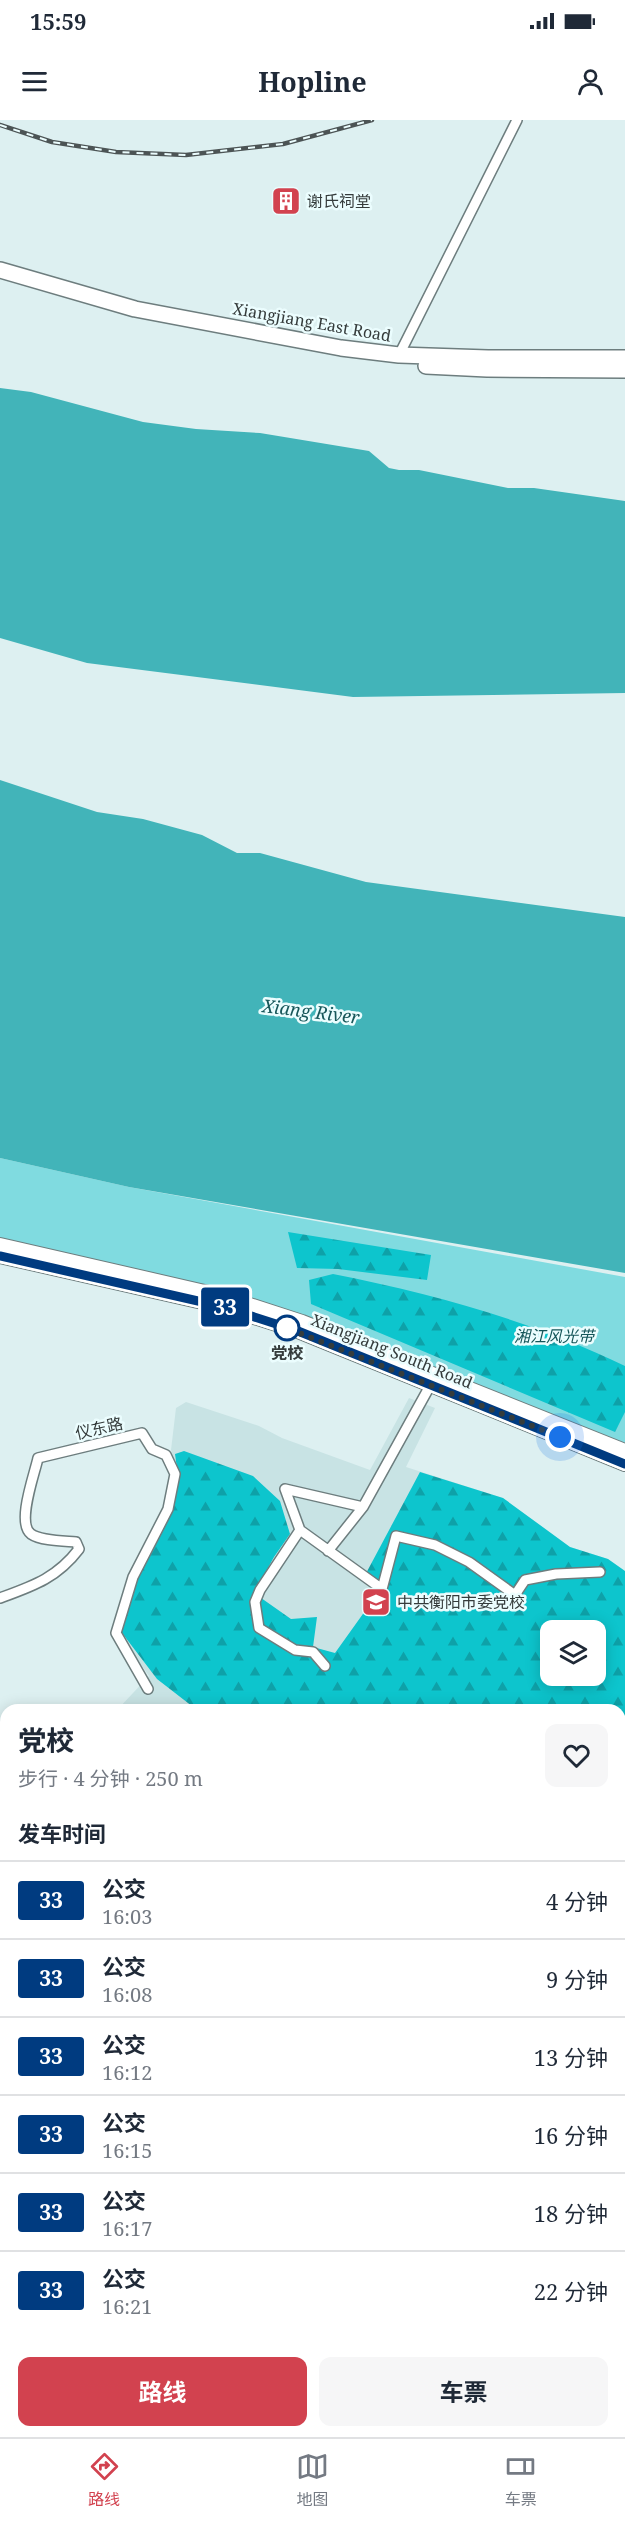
<!DOCTYPE html>
<html lang="zh">
<head>
<meta charset="utf-8">
<style>
  body { margin:0; font-family:"Noto Serif","Noto Sans SC",serif; background:#f6f6f7; color:#1f2937; height:100vh; display:flex; flex-direction:column; font-size:22px; white-space:nowrap }
  * { box-sizing:border-box; margin:0 }
  p { font-size:20px; color:#747a83 }
  .icon { flex:none; width:33px; height:33px; fill:none; stroke:currentColor; stroke-width:2; stroke-linecap:round; stroke-linejoin:round }
  .map { position:relative; flex:1; overflow:hidden }
  .drawer { position:absolute; left:0px; top:1584px; width:626px; height:734px; display:flex; flex-direction:column; background:#fff; border-radius:18px 18px 0 0; box-shadow:0 3px 15px #0003 }
  .drawer>* { flex:none }
  .badge { padding:0 12px; border-radius:4px; font-size:21px; line-height:39px }
  .tools { position:absolute; left:540px; top:1500px; display:grid; gap:12px }
  .tools a { display:grid; place-items:center; width:66px; height:66px; border-radius:12px; background:#fff; box-shadow:0 3px 15px #0003; font-size:30px }
  .you { position:absolute; width:30px; height:30px; margin:-15px; border:4px solid #fff; border-radius:50%; background:#1a73e8; box-shadow:0 0 0 9px #1a73e833 }
  .map>.badge { position:absolute; translate:-50% -50%; box-shadow:0 0 0 3px #fff }
  h2 { padding:0 18px; font-size:22px; line-height:54px }
  .round { display:grid; place-items:center; flex:none; width:63px; height:63px; border-radius:12px; background:#f6f6f7 }
  .overview { display:flex; align-items:center; justify-content:space-between; height:102px; padding:0 18px }
  h1 { font-size:28px; font-weight:700; line-height:45px }
  .button { display:flex; gap:12px; margin-top:auto; padding:12px 18px }
  .button a { flex:1; height:69px; border-radius:12px; background:#d2424f; color:#fff; font-size:24px; font-weight:700; line-height:69px; text-align:center }
  .button a+a { background:#f6f6f7; color:#1f2937 }
  ul { padding:0; list-style:none }
  li { display:flex; align-items:center; gap:18px; height:78px; padding:0 18px; border-top:2px solid #e0e1e3 }
  li div { flex:1 }
  li b { display:block; font-size:22px }
  li em { font-style:normal }
  li .badge { min-width:66px; font-weight:700; text-align:center }
  .status { display:flex; justify-content:space-between; align-items:center; height:42px; padding:0 30px; background:#fff; direction:ltr }
  .status svg { height:16px; fill:currentColor }
  header { display:flex; justify-content:space-between; align-items:center; height:78px; padding:0 18px; background:#fff; font-size:27px; font-weight:700 }
  .menu { display:flex; justify-content:space-around; align-items:center; height:84px; border-top:2px solid #e0e1e3; background:#fff; font-size:16px; color:#747a83 }
  .menu a { display:grid; justify-items:center; gap:3px }
  .menu .on { color:#d2424f }
  .map>svg:first-child { display:block }
</style>
</head>
<body>
<div class="status"><b>15:59</b><svg viewBox="0 0 49 12"><path d="M0 12V9h3v3zM5 12V6h3v6zM10 12V3h3v9zM15 12V0h3v12zM26 1h20v11H26zM47 4h2v5h-2z"/></svg></div>
<header><svg class="icon" aria-label="menu" viewBox="0 0 24 24"><path d="M4 6h16M4 12h16M4 18h16"/></svg>Hopline<svg class="icon" aria-label="person" viewBox="0 0 24 24"><circle cx="12" cy="8" r="4"/><path d="M4 21q1-7 8-7t8 7"/></svg></header>
<div class="map">
<svg width="625" height="2317" viewBox="0 0 625 2317">
  <defs>
    <pattern id="industrial-grid" width="8" height="8" patternUnits="userSpaceOnUse" patternTransform="scale(1.5)"><rect width="8" height="8" fill="#c8e3e4"/><path d="M0 4h8M4 0v8" fill="none" stroke="#acc4c4"/></pattern>
    <pattern id="forest-firs" width="22" height="20" patternUnits="userSpaceOnUse" patternTransform="scale(1.5)"><rect width="22" height="20" fill="#0dc5cd"/><path d="M5 1l3.5 6h-7zM16 11l3.5 6h-7z" fill="#0ea1a8"/></pattern>
  </defs>
  <rect width="100%" height="100%" fill="#ddf0f1"/>
  <path fill="#c8e3e4" fill-rule="evenodd" d="M409,1278L435,1288L406,1347L503,1378L570,1427L608,1439L625,1451V1681L620,1684V1590H117L149,1556L123,1519L119,1509L178,1355L171,1330L176,1288L186,1282L259,1306L282,1318L370,1350ZM550,1510H596V1556H550Z
    M625,1727V1921L623,1922L620,1912V1730Z
    M0,1731L6,1736V1863L0,1866Z
    M620,2146L625,2149V2212L620,2220Z"/>
  <path fill="url(#industrial-grid)" d="M59,2312H491L490,2317H61Z"/>
  <path fill="#80dbe0" d="M0,1038L129,1067L625,1157V1323L338,1209L0,1119Z
    M625,1780V1814L620,1807V1784Z
    M620,2298L625,2300V2317H526L527,2312H620Z"/>
  <path fill="url(#forest-firs)" fill-rule="evenodd" d="M288,1112L431,1135L427,1160L338,1149L297,1148Z
    M333,1154C434,1174 532,1201 625,1246V1292L615,1312L311,1184L309,1160Z
    M184,1331L253,1356L280,1381L290,1414L274,1437L254,1473L291,1499L317,1497L313,1527L335,1533L380,1470L363,1459L420,1352L503,1378L570,1427L608,1439L625,1451V1653L620,1655V1590H197L157,1559L119,1509L136,1456L178,1356L175,1334ZM550,1510H596V1556H550Z"/>
  <path fill="#42b4b9" d="M0,268L31,272L143,302L196,309L260,313L369,331L389,348L399,350H419L508,368H534L625,381V573L353,577L87,543L0,518Z
    M0,660L97,692L143,699L202,715L237,733H260L366,762L625,797V1153L129,1067L0,1038Z"/>
  <g fill="none" stroke-linecap="round" stroke-linejoin="round">
    <g stroke="#6d7d7e" stroke-width="12">
      <path id="minor" d="M399,235L517,0
        M300,1410L285,1369L363,1387
        M328,1431L363,1387L431,1264
        M382,1469L396,1416L435,1425L469,1442L515,1475L525,1460L556,1454L600,1452
        M0,1478C33,1466 57,1458 79,1429L76,1422C64,1421 41,1421 31,1414C16,1403 35,1353 38,1338L142,1313L152,1329L166,1335L175,1354L168,1389L133,1457L116,1513L148,1569
        M325,1546L313,1532L295,1530L259,1508L255,1482L260,1470L300,1410L382,1469
        M0,1879L6,1876
        M498,2317L499,2312"/>
    </g>
    <g stroke="#6d7d7e" stroke-width="16">
      <path id="secondary" d="M0,1125L222,1176L302,1202L625,1331
        M0,1136L220,1186L298,1211L625,1344
        M0,1705L6,1710
        M620,2131L625,2134"/>
    </g>
    <g stroke="#6d7d7e" stroke-width="18">
      <path id="primary" d="M0,150L135,189L341,228L399,235L488,238H625
        M426,246L487,249L625,250"/>
    </g>
    <use href="#minor" stroke="#fff" stroke-width="9"/>
    <use href="#secondary" stroke="#fff" stroke-width="14"/>
    <use href="#primary" stroke="#fff" stroke-width="15"/>
    <g stroke="#4c5455" stroke-width="4.5">
      <path id="rail" d="M0,5L52,22L116,32L186,35L283,24L372,0"/>
    </g>
    <use href="#rail" stroke="#ebfdfe" stroke-width="2" stroke-dasharray="7" stroke-linecap="butt"/>
  </g>
  <g fill="none" stroke-linecap="round" stroke-linejoin="round">
    <g stroke="#fff" stroke-width="14">
      <path id="line" d="M0,1136L220,1186L298,1211L625,1344"/>
    </g>
    <use href="#line" stroke="#003b80" stroke-width="9"/>
    <path stroke="#353c3c" stroke-width="6" stroke-dasharray="0 10.8" d="M287,1208L279,1205L560,1317"/>
  </g>
  <defs>
    <g id="building-square" transform="scale(1.5)"><rect x="-9" y="-9" width="18" height="18" rx="4" fill="#d2424f" stroke="#ebfdfe"/><path d="M-4-6H4V6H1V3H-1V6H-4ZM-2.5-4.3h1.7v1.8h-1.7ZM.8-4.3h1.7v1.8H.8ZM-2.5-1h1.7V.8h-1.7ZM.8-1h1.7V.8H.8Z" fill="#fff"/></g>
    <g id="school-square" transform="scale(1.5)"><rect x="-9" y="-9" width="18" height="18" rx="4" fill="#d2424f" stroke="#ebfdfe"/><path d="M0-5L7-2L0 1L-7-2ZM-4 1L0 2.5L4 1V4Q0 6-4 4Z" fill="#fff"/></g>
  </defs>
  <g fill-rule="evenodd">
    <use href="#building-square" x="286" y="81"/>
    <use href="#school-square" x="376" y="1482"/>
  </g>
  <circle fill="#fff" stroke="#003b80" stroke-width="3" cx="287" cy="1208" r="12"/>
  <g text-anchor="middle" stroke-width="5" stroke-linejoin="round" paint-order="stroke">
    <g font-size="16" fill="#353c3c" stroke="#ebfdfe" text-anchor="start">
      <text x="307" y="87">谢氏祠堂</text>
      <text x="397" y="1488">中共衡阳市委党校</text>
    </g>
    <g font-size="16" fill="#353c3c" stroke="#ebfdfe">
      <text transform="translate(312 202) rotate(10)" y="6">Xiangjiang East Road</text>
      <text transform="translate(392 1231) rotate(22)" y="6">Xiangjiang South Road</text>
      <text transform="translate(99 1308) rotate(-13)" y="6">仪东路</text>
    </g>
    <g font-size="16" font-style="italic" fill="#145558" stroke="#ebfdfe">
      <text x="554" y="1222">湘江风光带</text>
    </g>
    <g font-size="16" font-weight="bold" fill="#353c3c" stroke="#ebfdfe">
      <text x="287" y="1239">党校</text>
    </g>
    <g font-size="18" font-style="italic" fill="#17575a" stroke="#ebfdfe">
      <text transform="translate(311 892) rotate(7)" y="6">Xiang River</text>
    </g>
  </g>
</svg>
<div class="tools">
<a><svg class="icon" aria-label="layers" viewBox="0 0 24 24"><path d="M12 4l9 5-9 5-9-5zM3 14l9 5 9-5"/></svg></a>
</div>
<div class="you" style="left:560px;top:1317px"></div>
<b class="badge" style="left:225px;top:1187px;background:#003b80;color:#fff">33</b>
<section class="drawer">
<div class="overview"><div><h1>党校</h1><p>步行 · 4 分钟 · 250 m</p></div><a class="round"><svg class="icon" aria-label="heart" viewBox="0 0 24 24"><path d="M12 20l-8-8c-3-5 5-10 8-4 3-6 11-1 8 4z"/></svg></a></div>
<h2>发车时间</h2>
<ul>
<li><span class="badge" style="background:#003b80;color:#fff">33</span><div><b>公交</b><p>16:03</p></div><em>4 分钟</em></li>
<li><span class="badge" style="background:#003b80;color:#fff">33</span><div><b>公交</b><p>16:08</p></div><em>9 分钟</em></li>
<li><span class="badge" style="background:#003b80;color:#fff">33</span><div><b>公交</b><p>16:12</p></div><em>13 分钟</em></li>
<li><span class="badge" style="background:#003b80;color:#fff">33</span><div><b>公交</b><p>16:15</p></div><em>16 分钟</em></li>
<li><span class="badge" style="background:#003b80;color:#fff">33</span><div><b>公交</b><p>16:17</p></div><em>18 分钟</em></li>
<li><span class="badge" style="background:#003b80;color:#fff">33</span><div><b>公交</b><p>16:21</p></div><em>22 分钟</em></li>
</ul>
<div class="button"><a>路线</a><a>车票</a></div>
</section>
</div>
<nav class="menu">
<a class="on"><svg class="icon" aria-label="directions" viewBox="0 0 24 24"><path d="M12 3l9 9-9 9-9-9zM9 14v-3h6M13 9l2 2-2 2"/></svg>路线</a>
<a><svg class="icon" aria-label="map" viewBox="0 0 24 24"><path d="M3 6l6-2 6 2 6-2v14l-6 2-6-2-6 2zM9 4v14M15 6v14"/></svg>地图</a>
<a><svg class="icon" aria-label="tickets" viewBox="0 0 24 24"><path d="M3 7h18v10H3zM15 7v10"/></svg>车票</a>
</nav>
</body>
</html>
